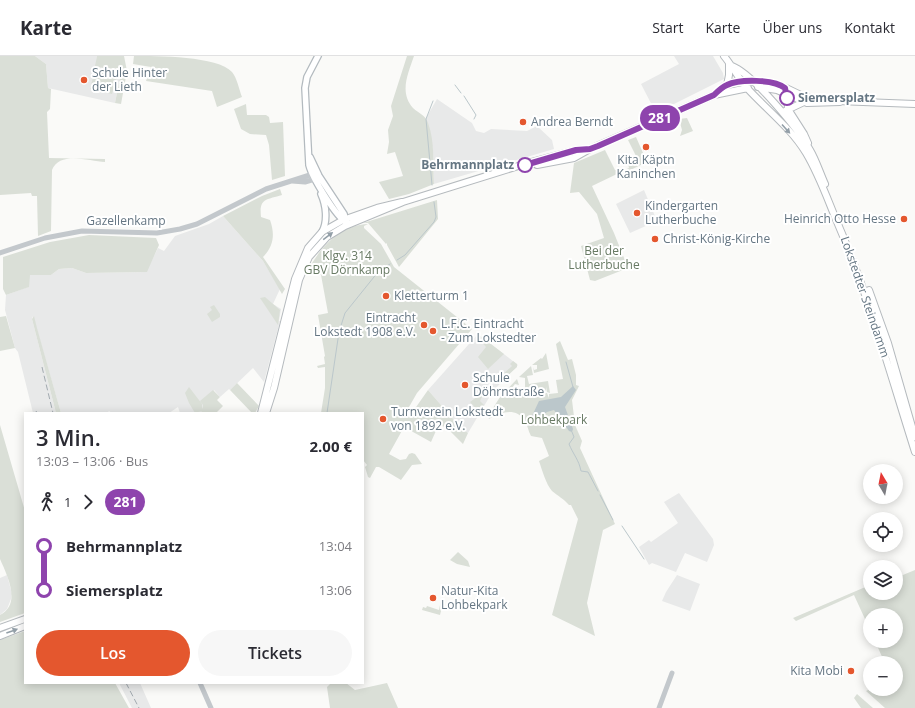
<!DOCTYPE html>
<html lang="de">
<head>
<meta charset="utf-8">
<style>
  body { margin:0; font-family:"Open Sans",sans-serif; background:#f7f7f7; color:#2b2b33; height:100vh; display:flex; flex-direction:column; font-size:15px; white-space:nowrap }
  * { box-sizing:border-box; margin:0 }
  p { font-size:13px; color:#7c7c81 }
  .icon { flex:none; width:22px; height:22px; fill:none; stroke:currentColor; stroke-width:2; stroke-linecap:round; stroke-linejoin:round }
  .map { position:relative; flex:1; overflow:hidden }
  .drawer { position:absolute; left:24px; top:356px; width:340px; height:272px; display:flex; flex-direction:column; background:#fff; border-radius:0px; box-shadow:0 2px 10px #0003 }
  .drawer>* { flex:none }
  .badge { padding:0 8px; border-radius:13px; font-size:14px; line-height:26px }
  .needle { width:26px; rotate:350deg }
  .buttons { position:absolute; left:863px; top:408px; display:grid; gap:8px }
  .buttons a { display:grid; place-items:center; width:40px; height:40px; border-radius:50%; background:#fff; box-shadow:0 2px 10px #0003; font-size:20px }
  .map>.badge { position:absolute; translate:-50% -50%; box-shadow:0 0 0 2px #fff }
  .legs { display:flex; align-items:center; gap:6px; height:44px; padding:0 12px; font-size:13px }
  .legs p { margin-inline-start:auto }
  .headline { display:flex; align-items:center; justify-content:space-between; height:68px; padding:0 12px }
  h1 { font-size:22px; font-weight:600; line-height:30px }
  .action { display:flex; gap:8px; margin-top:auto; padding:8px 12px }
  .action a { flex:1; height:46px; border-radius:24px; background:#e4572e; color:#fff; font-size:16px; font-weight:600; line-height:46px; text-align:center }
  .action a+a { background:#f7f7f7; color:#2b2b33 }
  ul { padding:0 12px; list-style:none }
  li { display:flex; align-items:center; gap:14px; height:44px; font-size:15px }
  li i { display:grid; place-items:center; width:6px; height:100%; margin:0 5px; background:currentColor }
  li i::after { content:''; width:10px; height:10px; margin:-5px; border:3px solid; border-radius:50%; background:#fff }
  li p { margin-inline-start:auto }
  li:first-child i { background:linear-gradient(#0000 50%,currentColor 0) }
  li:last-child i { background:linear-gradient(currentColor 50%,#0000 0) }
  header { display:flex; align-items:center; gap:24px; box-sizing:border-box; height:56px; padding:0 20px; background:#fff; border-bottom:1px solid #e1e1e2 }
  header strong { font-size:19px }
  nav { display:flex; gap:22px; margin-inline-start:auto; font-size:14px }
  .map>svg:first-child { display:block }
</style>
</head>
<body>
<header>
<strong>Karte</strong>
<nav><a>Start</a><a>Karte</a><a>Über uns</a><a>Kontakt</a></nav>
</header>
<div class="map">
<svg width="915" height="652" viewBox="0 0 915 652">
  <rect width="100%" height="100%" fill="#fafaf8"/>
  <path fill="#e8e9e9" d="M35,0H97L96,10L121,16L115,47L48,32L46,8Z
    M674,0H713L723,17L724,23L656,57L641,28L679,8Z
    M437,43L472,67L476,75L484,77L491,73L527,75L537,70L552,84L554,93L434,128L433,94L426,62Z
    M644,134L657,165L630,177L616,148Z
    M223,160L263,205L280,233L273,248L281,253L279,265H280L264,326L253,312L230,334L229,333L220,341L214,334L203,349L201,357H180L178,351L169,357H112L109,355L107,357H61L33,260L32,263L56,357H33L18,296L15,292L5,254L6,239L28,231L29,219H51L59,213L72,212L86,217L146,216L158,192L164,195L175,180L209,168Z
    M477,279H479L518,309L493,335L468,377L461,372L428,334Z
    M679,437L713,483L714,489L707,506L685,497L676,516L652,507L649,509L639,491L649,484L651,486L678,467L664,446Z
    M7,519L12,538L11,543L7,553L0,559V522Z
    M677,519L700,528L690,555L662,545L666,536Z
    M119,627H140L151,652H132Z"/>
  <path fill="#dadfd7" d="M0,0H35L46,8L48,32L51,33L50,53L47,56L49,102L105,103V106C89,105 59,95 52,114L51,175L38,180L37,140H32L31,137L0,139Z
    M97,0H124L127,15L121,48L115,47L121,16L95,10Z
    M134,0C157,0 218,0 232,16C237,22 239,33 242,41L217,51L212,35L146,25L151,11L133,8Z
    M407,0H414C408,18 399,36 413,52C419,58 425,58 428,67C435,85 433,109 434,128L409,138L389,143L379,126L403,120L395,96L387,98L389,86L388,74L393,60L391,50Z
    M95,14L117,19L112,38L90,33Z
    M246,48L247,59H266L269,61L270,67L283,66L285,120L272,124L269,89L266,79L250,78L241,73L234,53Z
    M687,62L693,75L680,80L682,74L679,63Z
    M636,81L647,106L622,118H617L592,130L614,177L628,212L595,225L590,224L581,190L604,182L597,158L579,136L570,137L574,107L605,94L615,114L622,115L629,112L628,108L638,104L628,84Z
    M280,133L282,139C266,144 259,142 261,161L270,164C275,178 274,190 263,201L285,233L282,238L263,205L223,160L262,140Z
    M437,144L438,163L399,211L387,189V187L386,188L368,167H363Z
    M368,168L364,170V172L381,188L394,211L472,273L417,337L409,351L414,354L428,334L461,372L468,377L463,388L448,373L439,368L431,386L404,371L389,398L400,404L406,403L409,398L412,397L415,398L422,408L412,409L401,424L379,411H376L370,422L368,421L365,411L367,409L363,404V357H321L325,332V311L318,312L317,310L325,308L324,301L325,300L318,259L328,257L321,219L309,212C322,190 340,169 368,168Z
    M89,179L156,182L159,189L147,216L86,217L72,212L59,213L51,219H30L29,231L6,239L3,233V201L50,186Z
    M265,241L280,254L278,269L260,242Z
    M214,249L220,258V261L212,266L207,258L212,254L210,251Z
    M6,260L15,292L0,295V261Z
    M34,260L37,272L61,357H56L32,263Z
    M479,279L504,298L488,313L478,301L486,291L476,280Z
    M560,285L568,304L572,303L576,319V329L579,330L572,344L575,369L582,385L580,392L615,468L603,474L587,547L595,580L552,559L578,463L571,449H569C564,443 558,440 552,435C546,428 542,414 539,405L549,400L542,382L531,380C528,375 528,370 525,365C516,351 501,356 489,363L488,360L500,341L517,323L519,329L515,328L510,334L517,340L523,332L525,333V322L519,321L531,310L533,319L527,320L529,328L548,325L550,337L547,336L546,331V336L545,333L536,334L537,338L547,337L549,342V338L558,337L556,324L563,323L556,288Z
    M546,297L549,313L534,317L533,311L534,314L537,313V309H532L541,302L542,303Z
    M513,305L517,308V311L503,324L501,323L499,325L500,321L512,310L510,308Z
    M237,327L259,350L255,357H252L230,334Z
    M189,331L202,348V355L195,357L189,347L185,337Z
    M213,334L220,341L217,344L223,350L216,357H201L203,349L200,345Z
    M485,335L480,345L484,349L479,356L470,346Z
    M0,369L25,455V557L0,566V559C22,548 7,519 0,503Z
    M458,496L468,505L470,511L457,508L450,504Z
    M915,514V652H885L866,635L870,633H896V607H890L888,602L883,603L875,585H896V559H870V574L854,539L796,565L793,562L870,529V537H896V517L898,521Z
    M441,544L443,547L440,559L422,554L423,551L426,552L427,550L439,554Z
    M25,575V627H115L129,652H0V584Z
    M331,627H346L355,634L387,627L398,652H330L327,631Z
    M857,638L873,652H861L854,642Z"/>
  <path fill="#bbc7cb" d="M573,330L576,334L565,351L573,373L572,376L569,375L554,354L547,356L538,363L532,360L539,345L561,341Z"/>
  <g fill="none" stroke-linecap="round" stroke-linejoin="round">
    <path stroke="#bbc7cb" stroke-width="1" d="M455,29L461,37
      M464,40L476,59L474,63
      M432,129L426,63L433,45
      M397,204L405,199L434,166L436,161L434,146
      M566,306L573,331
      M327,357L339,276L345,257L378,216L390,208
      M572,376L574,381L569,388C573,398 579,404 581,415L588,416L598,435
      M600,439L613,464
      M622,470L644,503"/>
    <g stroke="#b3babf" stroke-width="8">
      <path id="secondary" d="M318,0L307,21L305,32L309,109C312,121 336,161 347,167
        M310,101L319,120L344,158L346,166
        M321,138C326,149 328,165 322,176"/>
    </g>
    <g stroke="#b5babe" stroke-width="8">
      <path id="primary" d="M724,0C733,11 738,22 747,32C766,53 791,72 806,97C818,117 826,139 835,161C868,237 890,317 915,396
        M732,10C754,19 798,73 810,94C816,104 820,117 825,128
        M727,29L729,19V7
        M758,31L777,34L807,47L840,46
        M787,36L788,53L804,78L808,87
        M714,39L724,30L734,26H759L780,29L805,41L826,44
        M837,45L915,48
        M785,55L804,46
        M537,109L574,102L590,93L714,39L748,32
        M869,234L888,287L915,381
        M261,357L295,223L308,192L322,176L343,164L377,152L402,146
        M266,357L274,332L299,224L309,201L327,181L345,170L403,146L531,106L576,94L590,93
        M0,572L25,563
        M0,580L25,570"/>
    </g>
    <path stroke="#c3c8cc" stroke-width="5" d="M292,125L305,126L315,123L316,120
      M0,197L45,182L82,175L157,177L180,173L197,168L266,133L316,117
      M200,627L211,652
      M659,652L672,617"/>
    <use href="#secondary" stroke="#fff" stroke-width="5.5"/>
    <use href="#primary" stroke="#fff" stroke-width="6"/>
    <path stroke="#a2aab0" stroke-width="1" stroke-dasharray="6 3" stroke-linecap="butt" d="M42,311L53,357
      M36,355L37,357
      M126,627L139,652"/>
  </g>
  <defs><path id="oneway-solid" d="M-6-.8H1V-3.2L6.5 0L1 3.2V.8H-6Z"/></defs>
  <g fill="#939fa8">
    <use href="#oneway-solid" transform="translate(786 73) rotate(48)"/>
    <use href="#oneway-solid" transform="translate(328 180) rotate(-37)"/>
    <use href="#oneway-solid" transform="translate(12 575) rotate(-20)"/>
  </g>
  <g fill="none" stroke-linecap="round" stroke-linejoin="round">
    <g stroke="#fff" stroke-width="9">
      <path id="line-1" d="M525,109L576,94L590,93L598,90L714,39C718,35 722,31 727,29C739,23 774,23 785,32L787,42"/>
    </g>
    <use href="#line-1" stroke="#8e44ad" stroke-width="6"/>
  </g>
  <g fill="#e4572e" stroke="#fff" stroke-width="1.5">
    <circle cx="84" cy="24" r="4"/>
    <circle cx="523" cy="66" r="4"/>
    <circle cx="646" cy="91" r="4"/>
    <circle cx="637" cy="157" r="4"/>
    <circle cx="904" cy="163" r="4"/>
    <circle cx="655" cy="183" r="4"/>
    <circle cx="386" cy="240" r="4"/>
    <circle cx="424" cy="269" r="4"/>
    <circle cx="433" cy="275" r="4"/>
    <circle cx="465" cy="329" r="4"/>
    <circle cx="383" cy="363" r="4"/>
    <circle cx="433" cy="542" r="4"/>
    <circle cx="851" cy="615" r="4"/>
  </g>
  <g fill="#fff" stroke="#8e44ad" stroke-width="2">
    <circle cx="787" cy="42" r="7"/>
    <circle cx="525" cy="109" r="7"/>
  </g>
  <g text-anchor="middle" stroke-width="4" stroke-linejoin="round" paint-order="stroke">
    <g font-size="12" fill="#657683" stroke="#fff" text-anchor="start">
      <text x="92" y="21">Schule Hinter<tspan x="92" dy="14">der Lieth</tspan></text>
      <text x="531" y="70">Andrea Berndt</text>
      <text x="646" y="108" text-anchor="middle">Kita Käptn<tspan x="646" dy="14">Kaninchen</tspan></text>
      <text x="645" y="154">Kindergarten<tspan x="645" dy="14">Lutherbuche</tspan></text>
      <text x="896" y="167" text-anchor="end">Heinrich Otto Hesse</text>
      <text x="663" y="187">Christ-König-Kirche</text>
      <text x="394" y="244">Kletterturm 1</text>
      <text x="416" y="266" text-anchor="end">Eintracht<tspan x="416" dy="14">Lokstedt 1908 e.V.</tspan></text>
      <text x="441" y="272">L.F.C. Eintracht<tspan x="441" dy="14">- Zum Lokstedter</tspan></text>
      <text x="473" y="326">Schule<tspan x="473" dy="14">Döhrnstraße</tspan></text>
      <text x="391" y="360">Turnverein Lokstedt<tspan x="391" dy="14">von 1892 e.V.</tspan></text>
      <text x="441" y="539">Natur-Kita<tspan x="441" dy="14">Lohbekpark</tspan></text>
      <text x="843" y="619" text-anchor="end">Kita Mobi</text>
    </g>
    <g font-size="12" font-weight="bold" fill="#657683" stroke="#fff" text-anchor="start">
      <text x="798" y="46">Siemersplatz</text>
      <text x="514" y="113" text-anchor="end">Behrmannplatz</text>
    </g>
    <g font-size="12" fill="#657683" stroke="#fff">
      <text x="126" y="169">Gazellenkamp</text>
      <text transform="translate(865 241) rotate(71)" y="4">Lokstedter Steindamm</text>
    </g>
    <g font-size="12" fill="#687a64" stroke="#fff">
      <text x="604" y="199">Bei der<tspan x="604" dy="14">Lutherbuche</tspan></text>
      <text x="347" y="204">Klgv. 314<tspan x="347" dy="14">GBV Dörnkamp</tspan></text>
      <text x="554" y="368">Lohbekpark</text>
    </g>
  </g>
</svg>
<div class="buttons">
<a><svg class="needle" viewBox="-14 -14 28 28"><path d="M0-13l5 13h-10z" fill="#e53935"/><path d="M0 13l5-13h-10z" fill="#7c7c81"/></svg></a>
<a><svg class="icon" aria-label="locate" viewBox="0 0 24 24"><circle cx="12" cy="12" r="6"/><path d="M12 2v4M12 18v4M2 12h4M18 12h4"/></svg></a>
<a><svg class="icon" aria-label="layers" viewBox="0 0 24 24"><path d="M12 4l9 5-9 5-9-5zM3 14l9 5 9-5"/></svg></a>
<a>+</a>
<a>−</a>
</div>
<b class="badge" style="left:660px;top:62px;background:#8e44ad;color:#fff">281</b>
<section class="drawer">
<div class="headline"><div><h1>3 Min.</h1><p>13:03 – 13:06 · Bus</p></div><b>2.00 €</b></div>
<div class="legs"><svg class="icon" aria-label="walk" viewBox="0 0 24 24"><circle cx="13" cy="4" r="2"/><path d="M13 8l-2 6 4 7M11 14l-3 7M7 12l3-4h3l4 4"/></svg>1<svg class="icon" aria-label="forward" viewBox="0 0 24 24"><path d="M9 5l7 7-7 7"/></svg><b class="badge" style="background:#8e44ad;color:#fff">281</b></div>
<ul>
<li><i style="color:#8e44ad"></i><b>Behrmannplatz</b><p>13:04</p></li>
<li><i style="color:#8e44ad"></i><b>Siemersplatz</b><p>13:06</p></li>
</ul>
<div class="action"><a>Los</a><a>Tickets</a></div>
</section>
</div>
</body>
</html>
